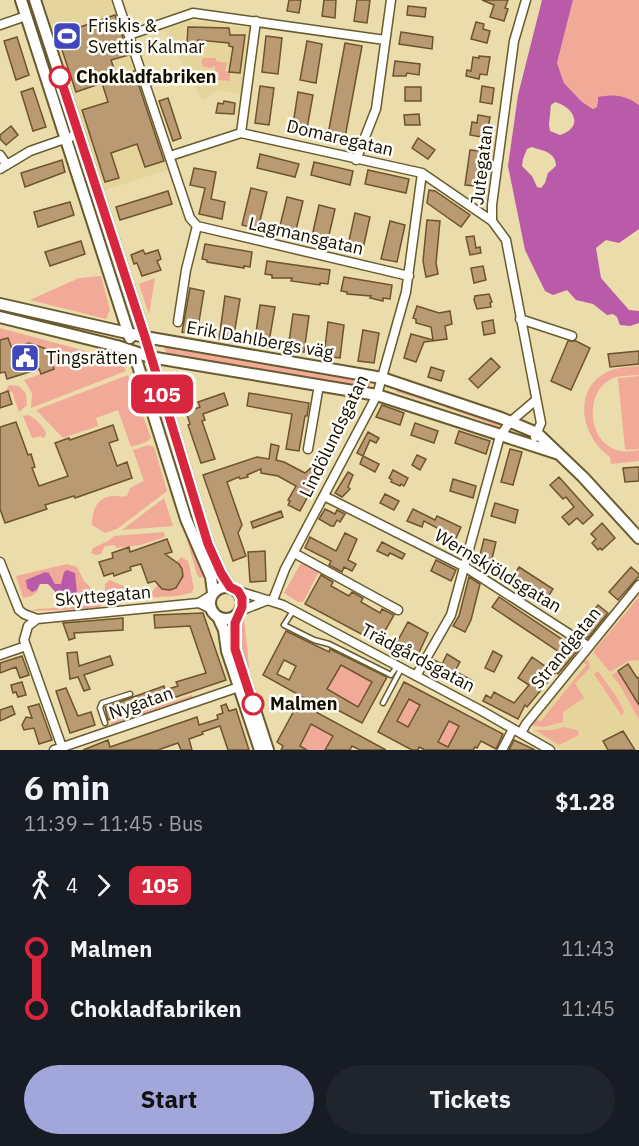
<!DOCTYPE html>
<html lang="en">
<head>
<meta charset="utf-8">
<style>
  body { margin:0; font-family:"IBM Plex Sans",sans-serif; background:#20242c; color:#f1f3f6; height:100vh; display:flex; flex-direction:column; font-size:22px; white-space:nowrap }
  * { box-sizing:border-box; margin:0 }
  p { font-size:20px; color:#9ea1a6 }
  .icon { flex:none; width:33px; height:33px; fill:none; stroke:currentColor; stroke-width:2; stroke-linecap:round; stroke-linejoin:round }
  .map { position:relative; height:750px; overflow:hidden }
  .sheet { display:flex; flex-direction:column; background:#171b24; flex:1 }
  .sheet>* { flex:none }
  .badge { padding:0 12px; border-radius:9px; font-size:21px; line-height:39px }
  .map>.badge { position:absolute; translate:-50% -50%; box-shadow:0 0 0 3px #fff }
  .legs { display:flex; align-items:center; gap:9px; height:66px; padding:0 24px; font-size:20px }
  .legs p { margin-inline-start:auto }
  .overview { display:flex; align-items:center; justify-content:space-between; height:102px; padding:0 24px }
  h1 { font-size:33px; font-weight:700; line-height:45px }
  .button { display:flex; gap:12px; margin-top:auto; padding:12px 24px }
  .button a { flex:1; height:69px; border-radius:36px; background:#a1a6db; color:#111; font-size:24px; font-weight:700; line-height:69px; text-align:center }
  .button a+a { background:#20242c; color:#f1f3f6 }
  ul { padding:0 24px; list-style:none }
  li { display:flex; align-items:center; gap:21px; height:60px; font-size:22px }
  li i { display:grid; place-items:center; width:9px; height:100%; margin:0 8px; background:currentColor }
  li i::after { content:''; width:15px; height:15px; margin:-8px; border:4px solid; border-radius:50%; background:#171b24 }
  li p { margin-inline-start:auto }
  li:first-child i { background:linear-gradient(#0000 50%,currentColor 0) }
  li:last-child i { background:linear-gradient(currentColor 50%,#0000 0) }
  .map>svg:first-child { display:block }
</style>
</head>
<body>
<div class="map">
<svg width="639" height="750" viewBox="0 0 639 750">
  <rect width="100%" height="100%" fill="#eadcab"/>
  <path fill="#e5d59c" d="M43,0H111L170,169L102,191Z
    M202,21L249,28L252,33L243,94L218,90L202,100L164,30L188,22Z
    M639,585V750H561L555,745L534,733L533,728L526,724Z"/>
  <path fill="#f1aa98" d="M573,0H639V105C624,95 614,94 597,99V107L593,109L582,102L564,83L557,63Z
    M203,58H216V61L227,63L225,71L230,72V81L218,80L219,72L215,71V66L210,68L203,66L201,62Z
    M101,276L110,310L106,319L30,300L79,278Z
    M155,278L149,314L139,284Z
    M0,328L112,358L122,365L126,371L31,408L32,393L24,380L54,369L47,349L29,343L12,349L8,338L0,340Z
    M164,347L185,351L371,380L369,388L167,354Z
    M639,366V375C630,376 619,375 611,379C583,393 588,445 620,451C626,452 633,451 639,450V461L611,464L610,457C582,438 571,390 607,372C616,367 629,367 639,366Z
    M128,375L151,438L146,442L131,447L118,410L96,418L98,426L63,438L36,410Z
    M639,376V449L625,450L618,378Z
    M145,377H147L199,533L217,572L213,574L192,523Z
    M9,385L19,386L26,394L27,405L19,412L12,392H5Z
    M397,386L506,421C499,428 495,431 486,428L489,423L433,403L396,392Z
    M28,415C36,418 41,425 46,432L45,437L42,438L41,436L32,438L23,416Z
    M148,445L154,447L167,491L117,529L105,533L92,525C92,512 96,497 112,496C119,495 120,498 127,496L130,488L144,481L133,450Z
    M164,498L173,526L122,530Z
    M181,519L207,576L200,578L197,575Z
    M164,532L165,537L140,545L116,548L115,545L105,546L101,554L96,555L91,553L93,548L108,541L114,536Z
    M181,557L188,561L194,588L191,593L177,596L109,600L105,592V584L110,580L126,587L132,592L140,590L146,593L152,592L158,584C172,600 193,578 176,562Z
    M302,561L320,570L303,602H298L284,593Z
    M67,564L77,567L84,581L93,590L77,593L75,581L64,578L61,584H55L50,574L45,572L26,580L35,591L37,590L38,591L32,596L23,598L16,576Z
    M639,597V660L628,661L610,672L593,652Z
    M102,605L99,609L29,611L38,609Z
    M250,610L244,618L249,667L247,671C238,653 236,633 243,614Z
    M588,660L590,668L575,683L584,698L563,712V722L543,727L532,725L535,720L541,721L587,664L583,663L584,661Z
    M341,665L372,683L358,707L327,689Z
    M598,671L616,696L624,711L622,716L594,674Z
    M618,671L639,705V720L621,687L612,675Z
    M192,695L193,698L109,726L112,722Z
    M409,699L431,710L428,716L417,710L411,722L420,733L397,721Z
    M449,721L459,726L448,747L438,742Z
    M311,724L333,736L325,750H307L300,746Z
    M564,727L578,730L579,735L559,745L535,730H553Z"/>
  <path fill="#ba5baa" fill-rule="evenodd" d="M542,0H573L557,63L564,83L582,102L593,109L597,107L598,97C615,94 625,95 639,105V229L619,243L606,240L596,248L601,278L629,310L639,311V323L630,326L620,325L617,317L613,314L607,315L593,304L576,300L567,290L553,295L545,291L525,250L508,166L518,95ZM555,102C576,108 583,128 560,135L550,131L549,124L551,105ZM532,147C543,151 556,152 556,166L548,173L545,183L541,188L537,187L532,176L522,166L523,159L527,149Z
    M67,570L75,573L77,593L71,598H61L48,584H40L37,590L32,592L27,588L26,580L45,572L49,573L55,584H61L64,572Z"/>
  <path fill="#b99a72" stroke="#6e532c" stroke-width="1.5" fill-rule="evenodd" d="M289,0H301L299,13L287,11Z
    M324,0H336L335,18L322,16Z
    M357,0H370L367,23L354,21Z
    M482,0H508L505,8L508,9L504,21L490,17L494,5Z
    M408,6L426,8L425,17L407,15Z
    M115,15L129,55L111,60L117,77L134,71L164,161L145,167L137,144L111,153L119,178L105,182L82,110L108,102L102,83L76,92L57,35Z
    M476,22L484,24L483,29L490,31L487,43L471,39Z
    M188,27L229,28L230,35H245L240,73L229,72L233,47L229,46V43L198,40L197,44L187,43Z
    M401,32L433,37L432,49L399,44Z
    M266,36L282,38L278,74L262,72Z
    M17,37L29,75L16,80L4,41Z
    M307,41L322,44L316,83L300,80Z
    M345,43L362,46L344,143L327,140Z
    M479,56L490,57L487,75L480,74L479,79L466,76L467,70L471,71L473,57L479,58Z
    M395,61L420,64L419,75L407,73L406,76H393Z
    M260,86L274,88L269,125L255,123Z
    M482,86L494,88L492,104L480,102Z
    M405,87H421V101H405Z
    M33,88L46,127L33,131L21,92Z
    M298,92L313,95L306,134L292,131Z
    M168,98L181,138L173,141L159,101Z
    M224,101L235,103L234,114L216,113L218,103L223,104Z
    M419,114L420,125H405L404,115Z
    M478,115L490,117L487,134L482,133V137L470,135L472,122L477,123Z
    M11,126L18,135L6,145L0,139V135Z
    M418,138L435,150L428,159L412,148Z
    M470,150L489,152L484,187L465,185Z
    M260,154L299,164L295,177L257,168Z
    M62,160L65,172L25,187L21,173Z
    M314,162L353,171L350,185L311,175Z
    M194,168L216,172L211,199L225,202L222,219L199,214L205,188L190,185Z
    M368,170L409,179L406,193L365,184Z
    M251,188L267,192L258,229L242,225Z
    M429,190L435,191L470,215L461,227L427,203Z
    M168,191L172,204L120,220L116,207Z
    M287,197L303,201L294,238L278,234Z
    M70,202L74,215L38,227L34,212Z
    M319,205L335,209L327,244L311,241Z
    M355,213L370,217L362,253L347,250Z
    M427,220L440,221L436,263L438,274L426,277L423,261Z
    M390,221L405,225L397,262L381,259Z
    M474,236L476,248L480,247L481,253L470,255L466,237Z
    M81,241L85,254L50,266L45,252Z
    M205,244L252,252L250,267L244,266V268L207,262V260L202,259Z
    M143,250L145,254L158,250L161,259L157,261L161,270L142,276L137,263L134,264L131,255Z
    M267,261L330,270L328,284L320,283V285L291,281L292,278H272V275L265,274Z
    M483,266L486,280L474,283L471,268Z
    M344,277L392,285L390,299L383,298V301L370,298L371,296L347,294V292L341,291Z
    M190,288L204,291L197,334L182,332Z
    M489,294L492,302L490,303L491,307L477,309L474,300L475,296Z
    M225,296L240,299L233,341L219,339Z
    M260,305L275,307L268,348L254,346Z
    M417,306L439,313L450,311L452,324L445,326L447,339L424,342L416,362L404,358L411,334L433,340L431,327L416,323V319L413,318Z
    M293,314L309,316L304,352L288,349Z
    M493,320L495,333L484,335L482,322Z
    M328,322L344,325L340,358L324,356Z
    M363,330L379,333L374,363L358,361Z
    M8,338L12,349L29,343L47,349L54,369L41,374L39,369L7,379L5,372L0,373V340Z
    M568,341H576L590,348L571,390L551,381Z
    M639,351V364L610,367L608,354Z
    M491,358L500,367L478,388L469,379Z
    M431,367L444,371L441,381L428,377Z
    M8,391L12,404L0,408V394Z
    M224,393L228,405L203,414L205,420L202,421L215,459L201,463L188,425L190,424L186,412L200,407L198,402Z
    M249,393L309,403L307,416H305L299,451L286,449L292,414L247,406Z
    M382,405L404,413L400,425L376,417Z
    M16,422L28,455L31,454L35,467L32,468L39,486L68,476L55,443L69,438L70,440L113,425L118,440L109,443L117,466L127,462L132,478L75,498L74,496L45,505L47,509L5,523L0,509V427Z
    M415,423L438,431L434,443L411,435Z
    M459,431L490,441L486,454L455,443Z
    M368,432L379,438L376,443L370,440L363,456L357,453Z
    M271,444L279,446L276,460L284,462L305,473L312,467L321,472L300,511L288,505L290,501L288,500L296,486L278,476L261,473V469L247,475L248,477L240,479L239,477L227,482L242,525L238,533L246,556L233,561L203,475L257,457L269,459Z
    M510,449L522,452L513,485L501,482Z
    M417,455L426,459L420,470L412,465Z
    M363,456L379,464L375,472L360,464Z
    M639,467V481L625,482L623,468Z
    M393,470L408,478L404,486L401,484L400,486L391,482L392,480L389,478Z
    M348,472L353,475L348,487L350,489L342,497L335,493Z
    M559,477L593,515L583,524L577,518L569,525L562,517L574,507L566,497L563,499L550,485Z
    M453,479L476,486L473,498L450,491Z
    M385,494L399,501L394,510L380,503Z
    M495,503L518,510L515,523L491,516Z
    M325,509L335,514L337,510L345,514L340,522L337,520L334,526H331L319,519Z
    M413,509L435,520L437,516L461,527L456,538L424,521L422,527L407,521Z
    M281,511L283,517L253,528L251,522Z
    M602,523L615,538L602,550L600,548L598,550L592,543L596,539L591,534Z
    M345,533L357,539L348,560L356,564L352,571L344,567L342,572L329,565L331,561L305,548L310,537L336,551Z
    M167,539L172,552L165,554L179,564L182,569L183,576L176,588L170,590L162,589L155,581L148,583L141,564L130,567L131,570L114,576L113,573L104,576L99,562L113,558L112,553L129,547L130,552Z
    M484,539L496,542L490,567L478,563Z
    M382,542L405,554L402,559L390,553L388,556L377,551Z
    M265,551L266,581L250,582L248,552Z
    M436,560L456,570L451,581L431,571Z
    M519,567L553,589L542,606L534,601L539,593L523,582L518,590L509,584Z
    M631,567L639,574V576L618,600L609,592Z
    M321,575L333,582L331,586L349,596L352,592L363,598L361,602L380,613L382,609L394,615L378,643L305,604Z
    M469,577L480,584L471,620L465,632L453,626L459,616Z
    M499,597L578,650L558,674L556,672L527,707L525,705L518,719L483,701L486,695L491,698L494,692L514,703L529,685L518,678L532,657L545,666L547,664L548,666L559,652L492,607Z
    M598,605L608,613L588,638L576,631Z
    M203,613L226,680L108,720L105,707L164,686L165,690L178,686L176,682L206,673L190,626L155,628L154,615Z
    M123,618V630L74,633L75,638L69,640L63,623Z
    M408,622L428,633L416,659L414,658L412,662L392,651Z
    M286,631L329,652L330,649L387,677L362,723L319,700L314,711L386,750H360L352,746L350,750H325L333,736L311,724L300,746L307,750H281L283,746L277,742L296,707L302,710L308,700L263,675ZM284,660L296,666L289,680L277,674ZM341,665L372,682L358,707L327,689Z
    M493,651L502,656L494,672L485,668Z
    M77,652L79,666L110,656L113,665L84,675L90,689L84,691L78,677L70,679L67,653Z
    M447,654L460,662L455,671L473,681L467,692L428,671L434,660L442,664Z
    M22,656L29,675L20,678L16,667L0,673V663Z
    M628,664L637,678L639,677V705L618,671Z
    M22,682L26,695L18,697L16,692L13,693L11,685Z
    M404,682L503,734L496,749L481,741L477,748L475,747L473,750H425L419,747L418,750H412L378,732ZM409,699L420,705L408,727L397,721ZM449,721L459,726L448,747L438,742Z
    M66,688L78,716L91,712L95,725L70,733L56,691Z
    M39,704L52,740L39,744L34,728L24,730L22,725L26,717L32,718L28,707Z
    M226,704L229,711L236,709L249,750H228L220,726L202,732L203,734L189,739L192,750H181L178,743L158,750H83L108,740L110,747L197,717L199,725L218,719L217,715L223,713L221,706Z
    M12,706L15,714L0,721V710Z
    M623,731L635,750H608L603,741Z
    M514,740L535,750H509Z"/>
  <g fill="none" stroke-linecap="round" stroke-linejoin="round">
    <g stroke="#685b2e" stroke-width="7">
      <path id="service" d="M293,611L284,625L314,640L329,644L391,675L397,666
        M383,703L401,669
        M105,723L100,708L102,703L130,694"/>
    </g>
    <g stroke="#685b2e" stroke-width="11">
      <path id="minor" d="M117,0L190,218L197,226L186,270L178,322
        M526,0L514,41L492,205V221L506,240L541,423L535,437
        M0,25L26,16
        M129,35L193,13L385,40
        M241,133L256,21
        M0,155L7,165
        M170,156L241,133L422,173L492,221
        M356,160L376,109L391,0
        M0,169L30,151L79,134
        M197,226L409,276
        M520,319L572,336
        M308,449L319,385
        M324,496L465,567L588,646
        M294,553L398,610
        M0,562L19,610L24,614L37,619
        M238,591L283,605L482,711L550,750
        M273,600L285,569L377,395L406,292L422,173
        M199,603L211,609
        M240,611L268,600
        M0,655L26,646
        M416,676L451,615L500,436L510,422L536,400
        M521,733L526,724L639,585
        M54,750L239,687
        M63,750L24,640L28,626L37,619L199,603L212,595
        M502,750L513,729"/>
    </g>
    <g stroke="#685b2e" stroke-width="14">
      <path id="tertiary" d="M145,337L208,544L221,573L230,587
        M134,353L186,519L211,577L213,593
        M210 603a16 16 0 1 1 32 0a16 16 0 1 1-32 0Z
        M238,614L235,623V649L268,750
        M218,617L224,630L227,651L260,750"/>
    </g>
    <g stroke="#685b2e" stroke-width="14">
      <path id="secondary" d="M21,0L130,338
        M35,0L145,337
        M0,304L145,337L382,378L501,418L537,433L583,477L639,538
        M0,317L117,346L150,357L377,395L559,454"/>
    </g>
    <use href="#service" stroke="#fff" stroke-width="4"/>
    <use href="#minor" stroke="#fff" stroke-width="8"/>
    <use href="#tertiary" stroke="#fff" stroke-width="10"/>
    <use href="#secondary" stroke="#fff" stroke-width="10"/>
  </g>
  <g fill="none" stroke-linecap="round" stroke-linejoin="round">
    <g stroke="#fff" stroke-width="14">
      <path id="line-1" d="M60,77L145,337L208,544L221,573L230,587L238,591L242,598V607L235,623V649L253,704"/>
    </g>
    <use href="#line-1" stroke="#d7263d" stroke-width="9"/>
  </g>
  <defs>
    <g id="stadium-square" transform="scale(1.5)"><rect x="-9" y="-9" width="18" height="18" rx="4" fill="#3f47bb" stroke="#fefdf8"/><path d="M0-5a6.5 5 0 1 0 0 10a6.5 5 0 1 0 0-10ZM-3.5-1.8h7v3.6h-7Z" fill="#fff"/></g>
    <g id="civic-square" transform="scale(1.5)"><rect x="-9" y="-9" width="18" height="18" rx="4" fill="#3f47bb" stroke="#fefdf8"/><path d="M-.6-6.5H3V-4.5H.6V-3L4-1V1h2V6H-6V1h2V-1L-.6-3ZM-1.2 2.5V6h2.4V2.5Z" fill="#fff"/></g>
  </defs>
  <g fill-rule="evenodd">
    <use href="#stadium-square" x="67" y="36"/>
    <use href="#civic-square" x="25" y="358"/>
  </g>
  <g fill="#fff" stroke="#d7263d" stroke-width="3">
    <circle cx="60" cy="77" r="10"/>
    <circle cx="253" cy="704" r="10"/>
  </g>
  <g text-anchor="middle" stroke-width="5" stroke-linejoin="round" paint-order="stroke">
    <g font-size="18" fill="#140e00" stroke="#fefdf8" text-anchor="start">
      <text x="88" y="32">Friskis &amp;<tspan x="88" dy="21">Svettis Kalmar</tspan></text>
      <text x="46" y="364">Tingsrätten</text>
    </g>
    <g font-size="18" font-weight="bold" fill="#140e00" stroke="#fefdf8" text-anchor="start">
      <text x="76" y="83">Chokladfabriken</text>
      <text x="270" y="710">Malmen</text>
    </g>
    <g font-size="18" fill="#140e00" stroke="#fefdf8">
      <text transform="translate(340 138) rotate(13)" y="6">Domaregatan</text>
      <text transform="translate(482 165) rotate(-83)" y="6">Jutegatan</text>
      <text transform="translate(306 236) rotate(13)" y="6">Lagmansgatan</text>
      <text transform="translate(260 340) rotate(10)" y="6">Erik Dahlbergs väg</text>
      <text transform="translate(334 436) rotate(-64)" y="6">Lindölundsgatan</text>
      <text transform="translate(498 571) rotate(31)" y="6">Wernskjöldsgatan</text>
      <text transform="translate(103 596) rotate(-5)" y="6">Skyttegatan</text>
      <text transform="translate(566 648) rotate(-51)" y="6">Strandgatan</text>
      <text transform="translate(418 658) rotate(28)" y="6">Trädgårdsgatan</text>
      <text transform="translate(141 703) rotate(-19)" y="6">Nygatan</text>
    </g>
  </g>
</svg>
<b class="badge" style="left:162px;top:394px;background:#d7263d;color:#fff">105</b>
</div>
<section class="sheet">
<div class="overview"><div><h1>6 min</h1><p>11:39 – 11:45 · Bus</p></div><b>$1.28</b></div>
<div class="legs"><svg class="icon" aria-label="walk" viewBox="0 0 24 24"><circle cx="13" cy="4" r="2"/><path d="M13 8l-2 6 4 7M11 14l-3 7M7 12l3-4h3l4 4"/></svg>4<svg class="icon" aria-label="forward" viewBox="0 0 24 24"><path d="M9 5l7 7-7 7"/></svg><b class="badge" style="background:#d7263d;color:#fff">105</b></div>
<ul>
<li><i style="color:#d7263d"></i><b>Malmen</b><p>11:43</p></li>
<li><i style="color:#d7263d"></i><b>Chokladfabriken</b><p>11:45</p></li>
</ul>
<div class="button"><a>Start</a><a>Tickets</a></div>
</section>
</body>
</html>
